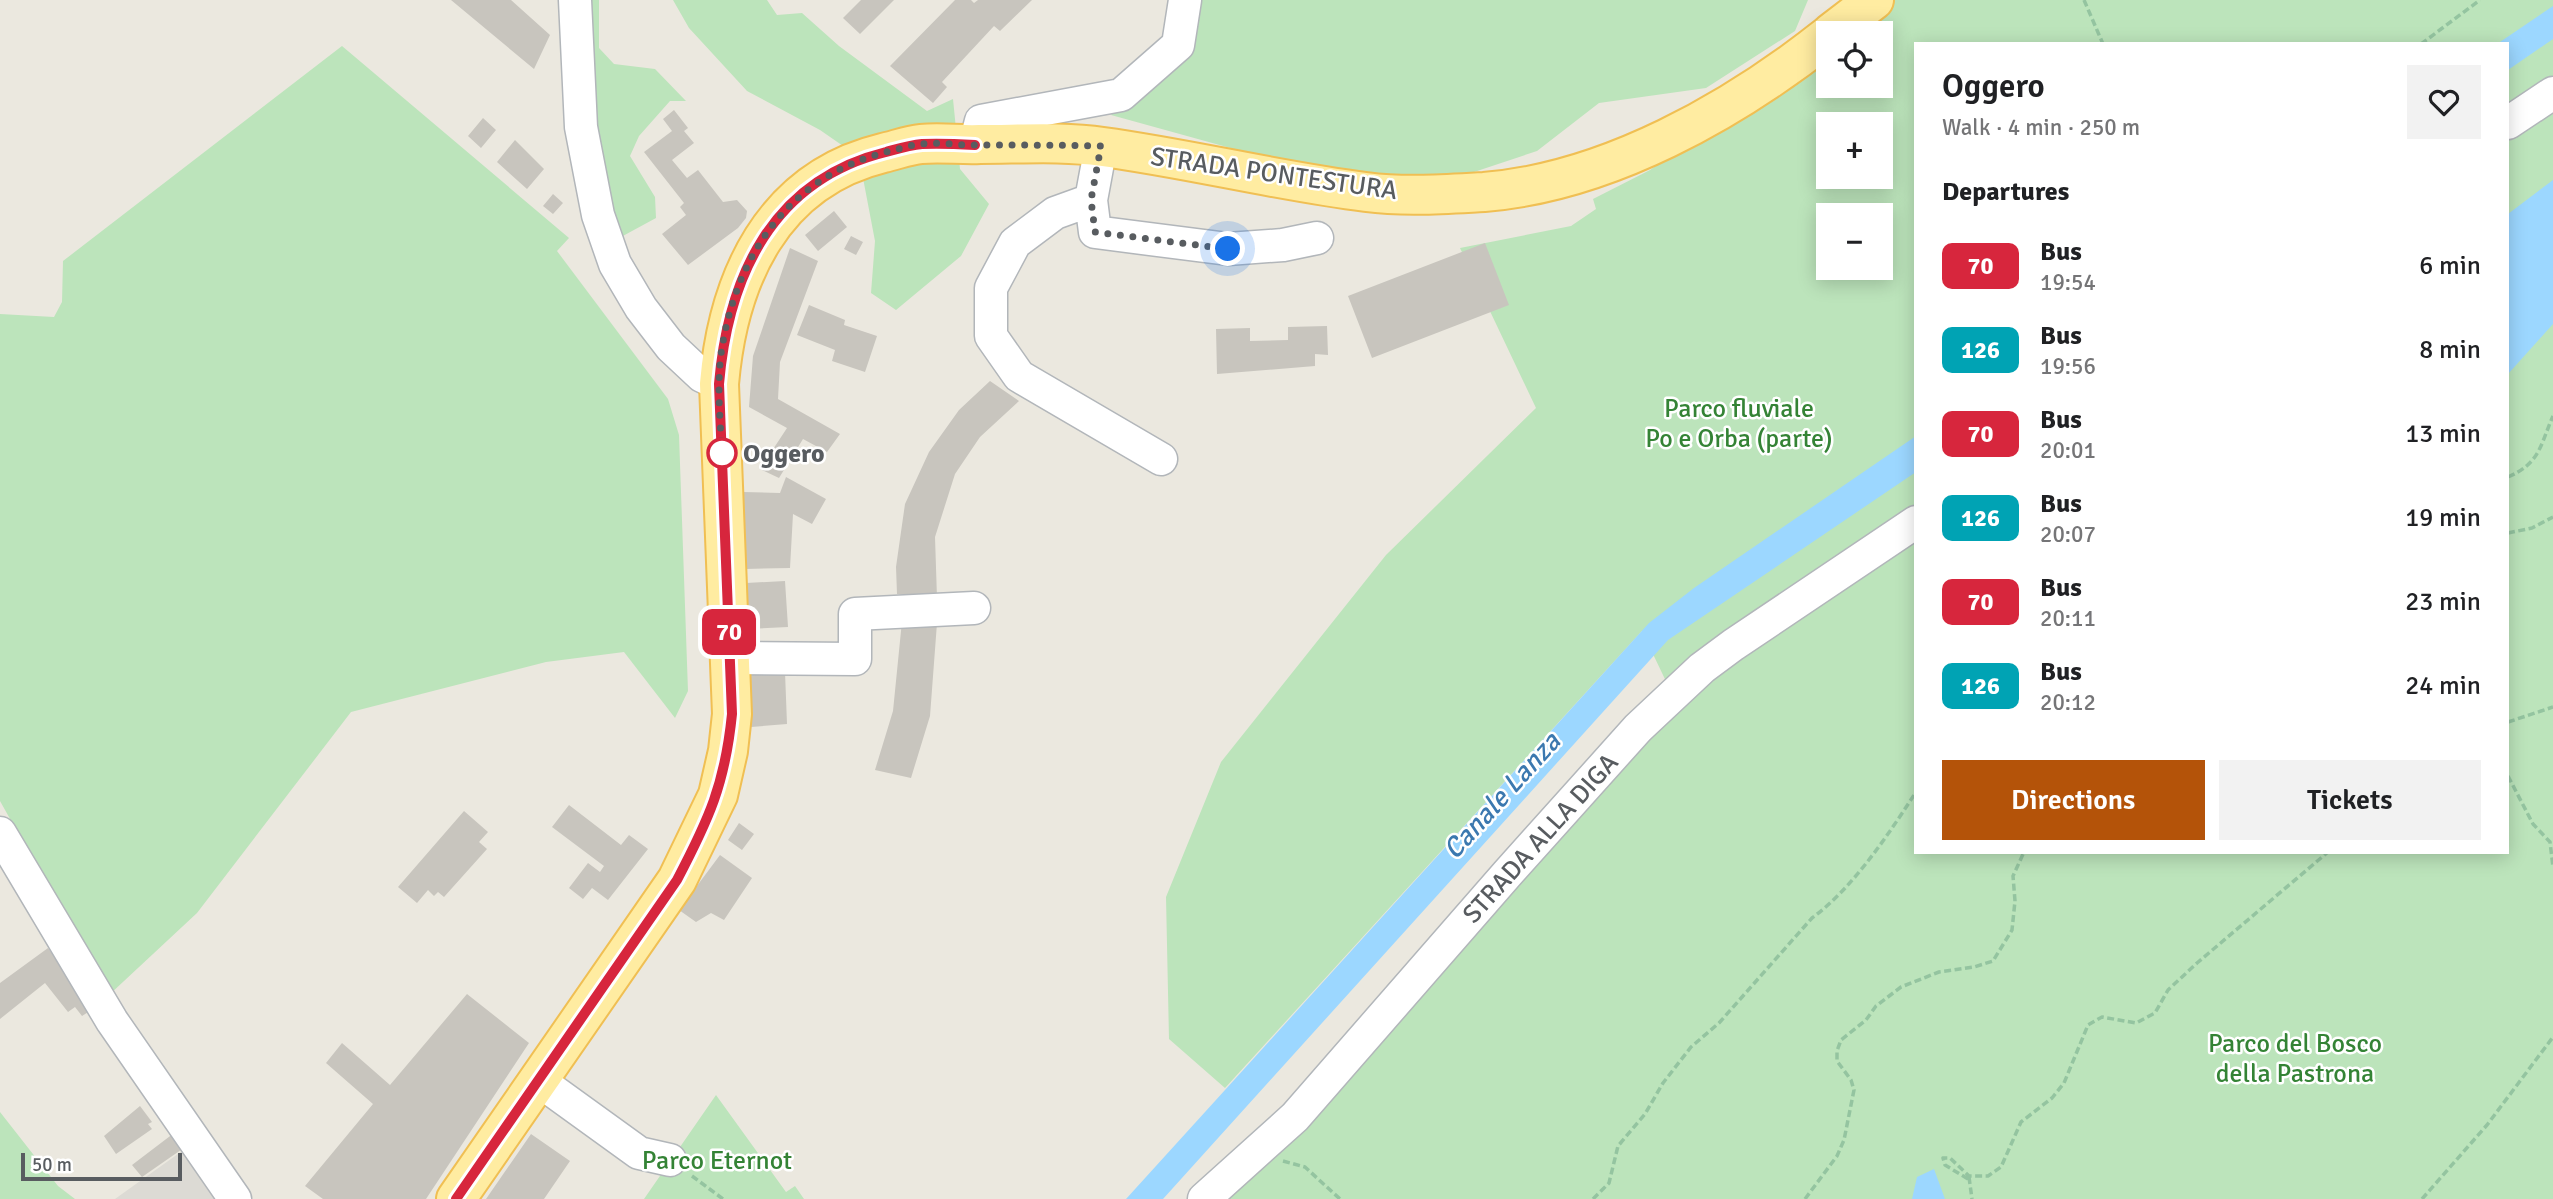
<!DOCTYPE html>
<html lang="en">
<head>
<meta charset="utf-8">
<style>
  body { margin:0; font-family:Signika,sans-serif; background:#f2f2f2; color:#202124; height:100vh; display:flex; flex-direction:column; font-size:26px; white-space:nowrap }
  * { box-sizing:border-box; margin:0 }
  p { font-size:23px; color:#757577 }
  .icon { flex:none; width:38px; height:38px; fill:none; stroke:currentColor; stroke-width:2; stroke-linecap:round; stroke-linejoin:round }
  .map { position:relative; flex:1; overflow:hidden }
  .side { position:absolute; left:1914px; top:42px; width:595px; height:812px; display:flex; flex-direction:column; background:#fff; border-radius:0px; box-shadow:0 4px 18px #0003 }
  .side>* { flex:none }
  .badge { padding:0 14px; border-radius:10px; font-size:24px; line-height:46px }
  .buttons { position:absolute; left:1816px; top:21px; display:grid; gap:14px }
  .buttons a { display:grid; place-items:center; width:77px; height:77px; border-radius:0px; background:#fff; box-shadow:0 4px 18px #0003; font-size:35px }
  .scale { position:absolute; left:21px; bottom:18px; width:161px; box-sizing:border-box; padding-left:7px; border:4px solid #585c60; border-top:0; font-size:19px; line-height:24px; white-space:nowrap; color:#585c60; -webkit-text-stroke:5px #fff; paint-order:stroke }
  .you { position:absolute; width:35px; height:35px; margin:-18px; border:5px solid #fff; border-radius:50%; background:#1a73e8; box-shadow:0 0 0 10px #1a73e833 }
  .map>.badge { position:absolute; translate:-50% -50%; box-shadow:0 0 0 4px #fff }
  h2 { padding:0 28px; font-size:26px; line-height:63px }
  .round { display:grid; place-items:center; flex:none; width:74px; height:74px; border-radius:0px; background:#f2f2f2 }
  .summary { display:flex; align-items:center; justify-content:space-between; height:119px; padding:0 28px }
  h1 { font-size:33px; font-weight:600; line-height:52px }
  .action { display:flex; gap:14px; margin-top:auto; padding:14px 28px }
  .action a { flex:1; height:80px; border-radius:0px; background:#b45309; color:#fff; font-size:28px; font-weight:600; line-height:80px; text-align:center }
  .action a+a { background:#f2f2f2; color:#202124 }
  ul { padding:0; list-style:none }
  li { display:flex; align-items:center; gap:21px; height:84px; padding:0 28px }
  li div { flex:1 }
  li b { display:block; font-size:26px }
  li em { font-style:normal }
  li .badge { min-width:77px; font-weight:700; text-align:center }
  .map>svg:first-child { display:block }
</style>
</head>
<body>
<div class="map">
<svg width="2553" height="1199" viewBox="0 0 2553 1199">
  <rect width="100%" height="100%" fill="#ebe8df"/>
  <path fill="#dcdad4" d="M185,1149L221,1199H115Z"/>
  <path fill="#bce4bb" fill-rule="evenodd" d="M578,0H599V48L614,64L655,69L686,101H670L639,136L630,156L655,197L656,218L621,237L601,208Z
    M673,0H767L777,15L802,13L839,46L927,111L953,99L960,169L989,204L961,256L896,310L871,293L875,241L859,157L820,130L747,91L689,28Z
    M1182,0H1808L1795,31L1706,88L1599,103L1537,151L1456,178L1310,170L1111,115L1189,35Z
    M1875,0H2553V1199H1219L1673,696L1642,631L1225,1088L1169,1039L1166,897L1221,762L1386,555L1536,408L1460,248L1571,226L1596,209L1593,199L1650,170L1714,125L1829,36V86H1881V33H1833ZM1916,44H2508V852H1916ZM1829,124H1881V177H1829ZM1829,215H1881V268H1829Z
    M342,46L569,238L557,251L668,399L679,435L688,691L675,718L624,652L546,662L351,712L197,913L109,995L0,801V314L54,317L62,302L63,261Z
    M716,1095L786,1192L795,1186L804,1199H644Z
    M0,1112L58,1186L75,1199H0Z"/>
  <path fill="#9cd7ff" d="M2553,6V39L2508,70V44H2497Z
    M2553,180V324L2508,374V214Z
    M1916,436V472L1668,640L1163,1199H1126L1649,623L1694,588Z
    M1934,1169L1945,1199H1912L1917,1177Z"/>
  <path fill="#c8c5be" d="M451,0H511L550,35L534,69Z
    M861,0H894L860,34L843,18Z
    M955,0H971L974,3L978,0H1032L1000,31L994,26L942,82L947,87L933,103L890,66Z
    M674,110L688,128L684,131L694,143L672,160L687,178L698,170L723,202L737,200L747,211L746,218L738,228L688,265L662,234L686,215L680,207L684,203L644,152L672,131L663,119Z
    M483,118L496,130L481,148L468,136Z
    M515,140L544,169L527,189L497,162Z
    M553,194L563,203L553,214L543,206Z
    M834,211L847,227L818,251L805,235Z
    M851,236L863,242L856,255L844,249Z
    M1485,243L1509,305L1372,358L1348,296Z
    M790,248L818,261L780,362L778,399L840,434L827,452L803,439L779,478L760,469L787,428L749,407L753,356Z
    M809,305L845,320L844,325L877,336L865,372L832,361L835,350L797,335Z
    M1327,326L1328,355L1315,354V366L1217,374L1216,329L1250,328V341L1288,340V327Z
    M990,381L1019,401L980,437L955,474L935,537L937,598L897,594L896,567L905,504L929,452L959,410Z
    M786,477L826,499L812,524L793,514L790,568L745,569L743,492L780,493Z
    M785,581L788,627L748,629L746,583Z
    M902,621L937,623L930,716L911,778L875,770L893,711Z
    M749,668L785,672L787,724L751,727Z
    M569,805L621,845L629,835L648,849L608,900L592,888L583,899L569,888L588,863L600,872L604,866L552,827Z
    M464,811L488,832L479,842L487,849L444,897L438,892L434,896L428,890L417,903L398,887Z
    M739,823L754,834L742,850L728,840Z
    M720,855L752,878L724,920L711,913L696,922L679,910Z
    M48,948L93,1009L82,1016L75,1007L68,1012L45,983L0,1019V983Z
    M467,994L529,1043L426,1199H323L305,1186L373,1104L326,1063L342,1043L390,1085Z
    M140,1106L152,1122L148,1124L152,1129L116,1154L104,1136Z
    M178,1130L188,1145L142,1177L132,1165Z
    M531,1134L570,1161L544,1199H486Z"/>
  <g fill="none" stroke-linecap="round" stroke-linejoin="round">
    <g stroke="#b2b6ba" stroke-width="35">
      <path id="minor" d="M575,0L581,127L598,215L615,264L641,308L671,347L702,376L719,384
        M2508,123L2553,93
        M975,144L981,121L1121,95L1178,45L1185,0
        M1101,146L1091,200L1095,232L1228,249L1283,245L1317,238
        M1091,200L1055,213L1015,243L991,288V336L1019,376L1161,459
        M730,658L855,659V614L974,608
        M0,833L112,1021L235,1199
        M538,1080L639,1153L670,1160
        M1204,1199L1295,1117L1507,874L1638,728L1702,668L1733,645L1916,522"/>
    </g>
    <g stroke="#f0bf53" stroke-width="42">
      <path id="major" d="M1831,33L1874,0
        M456,1199L677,880L718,795L728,751L732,714L719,384C728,279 772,180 883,153C896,150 909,145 921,144C941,142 961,145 980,144C1021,144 1063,141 1103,147C1191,159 1278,181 1366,192C1405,197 1445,194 1484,192C1608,182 1733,111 1829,35"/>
    </g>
    <path stroke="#94c4a0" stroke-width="3.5" stroke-dasharray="7 3.5" stroke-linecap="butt" d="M2084,0L2103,44
      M2421,44L2480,0
      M2508,477C2540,463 2540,446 2553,416
      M2508,533L2532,528L2553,517
      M2508,722L2553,707
      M2508,776L2533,824L2550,842L2553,867
      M1283,1161L1305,1167L1340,1199
      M692,1176L723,1199
      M1969,1177L1972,1199
      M1968,1179L1945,1165L1943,1158H1950L1969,1176H1988L2001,1167L2021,1122L2052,1098L2064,1083L2088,1025L2102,1017L2136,1023L2155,1013L2168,990L2197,963L2328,852
      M1593,1199L1609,1183L1618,1146L1645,1114L1663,1083L1691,1047L1719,1023L1812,918C1853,888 1888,835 1916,792
      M1805,1199L1837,1156L1844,1140L1854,1090L1851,1080L1837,1061V1051L1841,1040L1866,1020L1876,1006L1901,987L1939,972L1974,967L1993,961L2012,930L2015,901L2013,876L2024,852
      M2422,1199L2487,1125L2553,1037"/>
    <use href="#minor" stroke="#fff" stroke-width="32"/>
    <use href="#major" stroke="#ffeca1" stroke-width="38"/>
  </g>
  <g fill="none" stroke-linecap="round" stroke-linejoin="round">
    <g stroke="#fff" stroke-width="16">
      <path id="line" d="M456,1199L677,880C709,819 725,784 732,714L719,384C728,277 772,180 886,152C897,149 910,145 922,144C940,143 958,144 975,145"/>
    </g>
    <use href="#line" stroke="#d7263d" stroke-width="10"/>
    <path stroke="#585c60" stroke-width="7" stroke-dasharray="0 12.6" d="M722,453C720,417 716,378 723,342C740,248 794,174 890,151C900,149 910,145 921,144C938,142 956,145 974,145C1016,145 1058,145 1101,146L1091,200L1095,232L1228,249"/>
  </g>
  <circle fill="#fff" stroke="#d7263d" stroke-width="3.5" cx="722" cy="453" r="14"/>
  <g text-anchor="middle" stroke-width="5" stroke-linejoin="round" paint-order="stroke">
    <g font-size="26" fill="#585c60" stroke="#fff">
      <text transform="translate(1274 173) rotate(8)" y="9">STRADA PONTESTURA</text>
      <text transform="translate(1540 838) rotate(-48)" y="9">STRADA ALLA DIGA</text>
    </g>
    <g font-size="26" fill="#348335" stroke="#fff">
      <text x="1739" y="417">Parco fluviale<tspan x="1739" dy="30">Po e Orba (parte)</tspan></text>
      <text x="2295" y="1052">Parco del Bosco<tspan x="2295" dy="30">della Pastrona</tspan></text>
      <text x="717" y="1169">Parco Eternot</text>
    </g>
    <g font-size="26" font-weight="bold" fill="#585c60" stroke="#fff" text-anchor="start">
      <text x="743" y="462">Oggero</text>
    </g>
    <g font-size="28" font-style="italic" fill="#3b78af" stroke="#fff">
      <text transform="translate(1501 795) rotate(-48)" y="10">Canale Lanza</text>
    </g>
  </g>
</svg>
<div class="buttons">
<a><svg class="icon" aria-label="locate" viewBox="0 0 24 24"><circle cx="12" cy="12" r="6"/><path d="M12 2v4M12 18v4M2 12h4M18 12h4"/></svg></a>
<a>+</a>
<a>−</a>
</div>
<div class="scale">50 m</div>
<div class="you" style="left:1228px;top:249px"></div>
<b class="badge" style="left:729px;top:632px;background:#d7263d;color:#fff">70</b>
<section class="side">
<div class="summary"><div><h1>Oggero</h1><p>Walk · 4 min · 250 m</p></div><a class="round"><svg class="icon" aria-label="heart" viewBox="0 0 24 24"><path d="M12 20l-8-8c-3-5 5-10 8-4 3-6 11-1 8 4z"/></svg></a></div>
<h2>Departures</h2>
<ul>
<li><span class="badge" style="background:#d7263d;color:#fff">70</span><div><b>Bus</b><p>19:54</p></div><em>6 min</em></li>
<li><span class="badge" style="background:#00a3b4;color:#fff">126</span><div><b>Bus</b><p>19:56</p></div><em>8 min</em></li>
<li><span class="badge" style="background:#d7263d;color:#fff">70</span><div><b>Bus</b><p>20:01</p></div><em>13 min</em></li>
<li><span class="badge" style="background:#00a3b4;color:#fff">126</span><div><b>Bus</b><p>20:07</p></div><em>19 min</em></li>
<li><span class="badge" style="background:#d7263d;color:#fff">70</span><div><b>Bus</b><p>20:11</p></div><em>23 min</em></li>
<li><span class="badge" style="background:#00a3b4;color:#fff">126</span><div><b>Bus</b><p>20:12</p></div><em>24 min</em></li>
</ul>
<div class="action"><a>Directions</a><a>Tickets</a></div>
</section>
</div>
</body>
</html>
